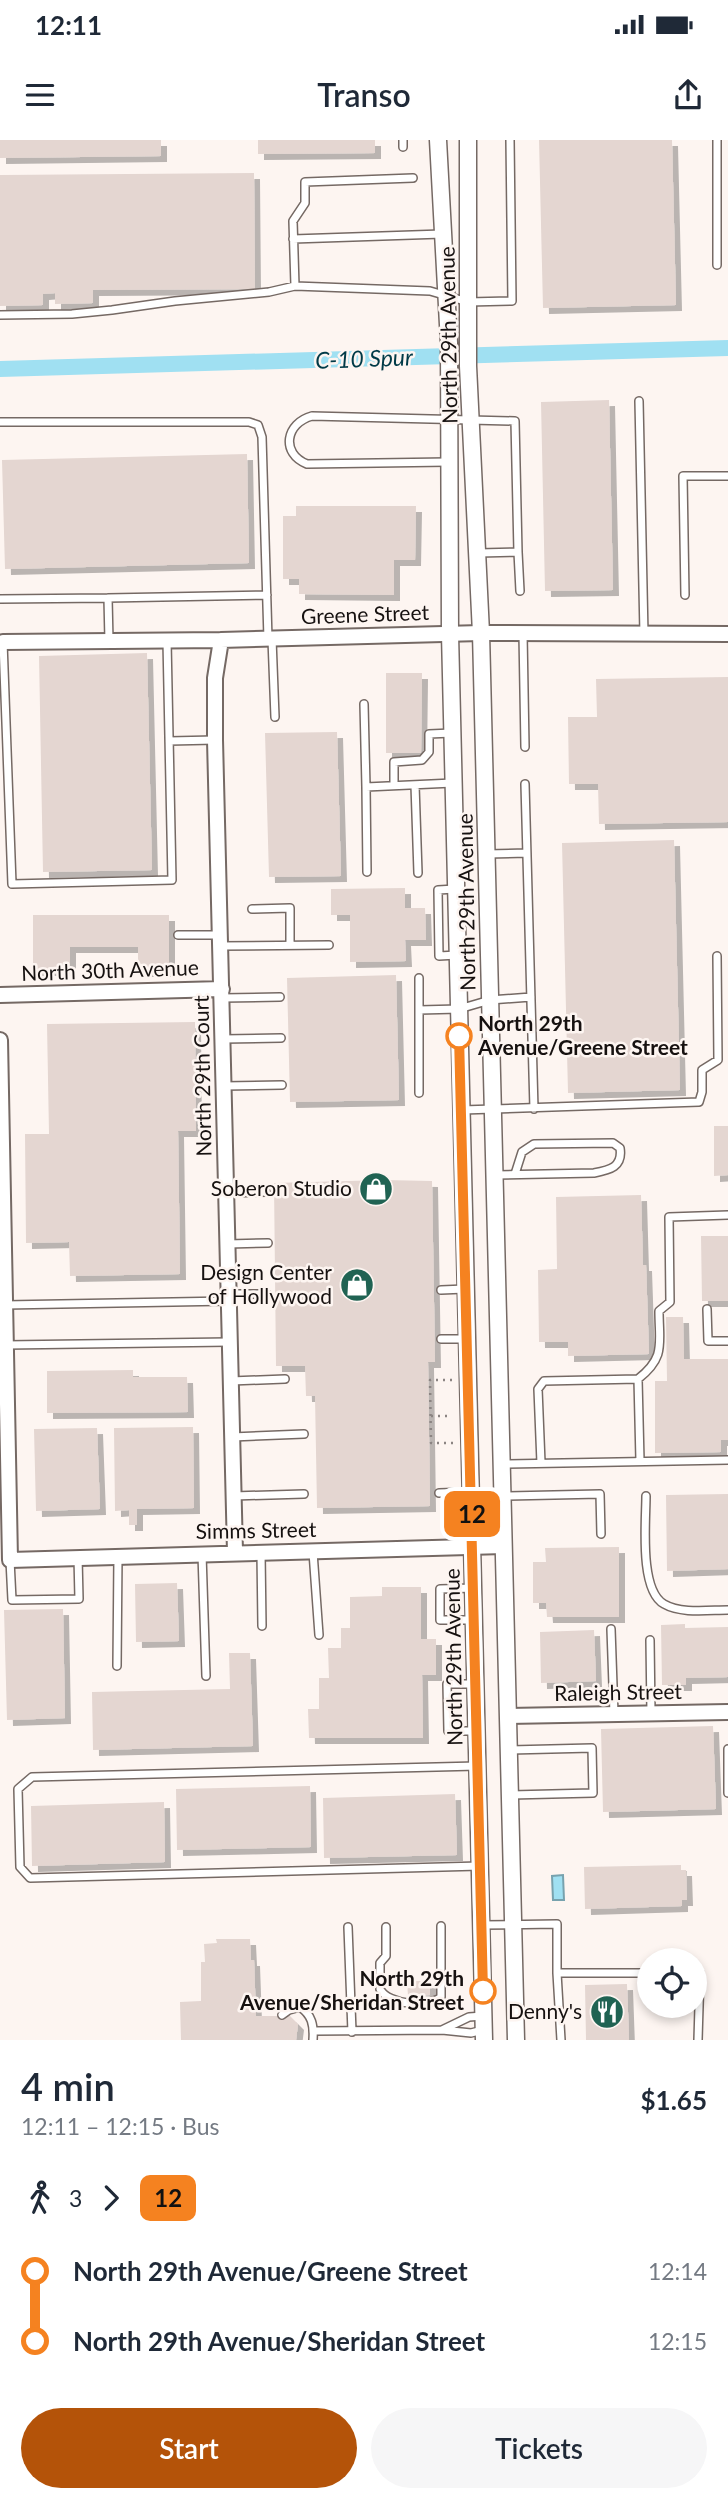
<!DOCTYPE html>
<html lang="en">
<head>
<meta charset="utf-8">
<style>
  body { margin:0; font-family:Lato,sans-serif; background:#f6f6f7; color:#1f2937; height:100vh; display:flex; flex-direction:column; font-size:26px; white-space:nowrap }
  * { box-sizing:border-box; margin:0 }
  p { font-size:23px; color:#747a83 }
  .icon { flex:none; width:38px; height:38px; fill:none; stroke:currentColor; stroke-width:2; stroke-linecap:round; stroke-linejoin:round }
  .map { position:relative; height:1900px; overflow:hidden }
  .side { display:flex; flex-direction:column; background:#fff; flex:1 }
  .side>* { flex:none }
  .badge { padding:0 14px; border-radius:10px; font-size:24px; line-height:46px }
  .buttons { position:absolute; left:637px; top:1808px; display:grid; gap:14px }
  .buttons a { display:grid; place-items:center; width:70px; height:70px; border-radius:50%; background:#fff; box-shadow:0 4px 10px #0003; font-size:35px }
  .map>.badge { position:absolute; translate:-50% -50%; box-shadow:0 0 0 4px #fff }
  .legs { display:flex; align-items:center; gap:10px; height:77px; padding:0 21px; font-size:23px }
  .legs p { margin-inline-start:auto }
  .summary { display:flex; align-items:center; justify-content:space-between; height:119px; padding:0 21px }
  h1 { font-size:38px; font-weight:600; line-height:52px }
  .cta { display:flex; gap:14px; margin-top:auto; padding:14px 21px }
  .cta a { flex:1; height:80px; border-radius:42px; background:#b45309; color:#fff; font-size:28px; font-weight:600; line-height:80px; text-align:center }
  .cta a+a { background:#f6f6f7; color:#1f2937 }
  ul { padding:0 21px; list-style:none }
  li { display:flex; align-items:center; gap:24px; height:70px; font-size:26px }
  li i { display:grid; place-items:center; width:10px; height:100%; margin:0 9px; background:currentColor }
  li i::after { content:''; width:18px; height:18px; margin:-9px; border:5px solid; border-radius:50%; background:#fff }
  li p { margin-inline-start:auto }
  li:first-child i { background:linear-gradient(#0000 50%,currentColor 0) }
  li:last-child i { background:linear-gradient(currentColor 50%,#0000 0) }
  .status { display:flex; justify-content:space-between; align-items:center; height:49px; padding:0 35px; background:#fff; direction:ltr }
  .status svg { height:19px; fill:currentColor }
  header { display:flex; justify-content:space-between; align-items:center; height:91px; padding:0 21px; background:#fff; font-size:32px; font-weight:600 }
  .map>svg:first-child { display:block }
</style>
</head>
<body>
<div class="status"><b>12:11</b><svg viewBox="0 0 49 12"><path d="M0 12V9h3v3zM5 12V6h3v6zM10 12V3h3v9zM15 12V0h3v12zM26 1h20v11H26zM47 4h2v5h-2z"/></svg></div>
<header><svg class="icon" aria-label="menu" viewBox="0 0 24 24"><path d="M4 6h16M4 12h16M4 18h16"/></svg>Transo<svg class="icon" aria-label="share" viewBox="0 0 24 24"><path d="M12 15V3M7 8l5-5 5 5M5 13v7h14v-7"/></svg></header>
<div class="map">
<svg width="728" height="1900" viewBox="0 0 728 1900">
  <defs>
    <filter id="shadow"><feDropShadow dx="6" dy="6" stdDeviation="0" flood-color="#0004"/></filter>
  </defs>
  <rect width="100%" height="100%" fill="#fdf5f1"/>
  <path fill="#a0e0f2" stroke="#77a2ae" stroke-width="2" d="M563,1735L564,1760H553L552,1736Z"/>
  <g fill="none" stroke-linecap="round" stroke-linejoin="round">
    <path stroke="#a0e0f2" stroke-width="16" d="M0,229L728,208"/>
  </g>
  <path fill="#e4d6d1" filter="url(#shadow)" d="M0,0H161V16L0,18Z
    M258,0H375V13L258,14Z
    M539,0H672L676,165L543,168Z
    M254,33L255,149L93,150V163L55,164V153L43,154V165L0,166V35Z
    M609,260L613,450L545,451L541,262Z
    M247,314L249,423L5,429L2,320Z
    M296,366H416L415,420H394V455L299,454V439H283V376H296Z
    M147,513L152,730L43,732L39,516Z
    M386,533H422L421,613H386Z
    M728,537V682L599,684L598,644H569L568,577H597L596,539Z
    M337,592L341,736L269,737L265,593Z
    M674,700L680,950L568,953L562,703Z
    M405,748V768H425L426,800H405L406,821L350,822V775H331V749Z
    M33,775H169V831H138V807H70V830H33Z
    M396,835L399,960L290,962L287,838Z
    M195,882L196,991H178L180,1134L70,1136L69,1102L26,1103L25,994H49L47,884Z
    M714,986H728V1035L714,1036Z
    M384,1040L432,1041L435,1222H428L430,1366L317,1368L315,1256H306L305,1226H276L274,1043Z
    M641,1055L643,1125H646L649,1214L568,1216V1202H539L538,1130L557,1129L556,1057Z
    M701,1096H728V1161H702Z
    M666,1177H683L684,1219H728V1300H721V1312L655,1313V1241H667Z
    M133,1230V1237H187L188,1272L47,1273V1231Z
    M193,1287L194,1368L137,1369V1385H129V1370L115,1371L114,1288Z
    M97,1288L100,1369L36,1371L34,1289Z
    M728,1354V1429L667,1431L666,1355Z
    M619,1407V1477H547L546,1463H533V1422H546L545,1408Z
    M177,1443L179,1501L136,1502L135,1444Z
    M382,1447H421V1499H436V1535H422L423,1598H309L308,1569H319V1538H329L328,1508H341V1488H350V1457L382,1456Z
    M63,1469L65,1578L7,1580L4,1470Z
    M685,1484V1488L728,1487V1537L686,1538V1545H662L661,1485Z
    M594,1490L596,1541L541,1543L540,1492Z
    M229,1513H250L253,1606L93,1610L92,1552L230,1549Z
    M713,1586L716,1669L603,1672L601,1589Z
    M310,1646L311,1707L177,1710L176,1649Z
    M455,1654L457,1715L324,1718L323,1658Z
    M164,1662L165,1722L32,1726L31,1666Z
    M681,1725V1730H686L687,1760H682V1766L585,1769L584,1727Z
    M216,1799H250L251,1820H254L256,1876H290L298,1884L296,1900H181L180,1862L201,1861V1822H205L204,1804L217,1803Z
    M407,1841H430V1855L408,1856Z
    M627,1844L629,1900H586L585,1845Z"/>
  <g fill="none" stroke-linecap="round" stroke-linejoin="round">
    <g stroke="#756964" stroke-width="10">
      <path id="service" d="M403,0V7
        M413,38L305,42V63L293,81L295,146L430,151L468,162L512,161L510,0
        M293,99L442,94
        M717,125V0
        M0,175L72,174L112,170L175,161L269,152L295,146
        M639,261L644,494
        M0,282H249L258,285L262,297L268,499
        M448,322L307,324C280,313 286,283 312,276L515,281L518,412L479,413
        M518,412L520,451
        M685,455L683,336H728
        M108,458L267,455
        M0,459L108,458L109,501
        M523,494L525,607
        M272,499L275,577
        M1,502H3L12,744L172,740L167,501
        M364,564L366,647
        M169,601L215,600
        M525,644L534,969
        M394,645V622L422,620L429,612V594L452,593
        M415,645L418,733
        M487,714L527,713
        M367,732L366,647L453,643
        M455,749L438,750L439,816L457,815
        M252,769L290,768V805
        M178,795H220
        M221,806L329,805
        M419,838V870
        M222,858L280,857
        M223,899L281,898
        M224,946L282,945
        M419,953V870L459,869L490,860L531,857
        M462,970L699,962L702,952V930L718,920L717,816
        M495,1035L594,1033C610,1030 623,1027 620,1008L613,1003L534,1004L522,1012L515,1034
        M226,1053L266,1052
        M228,1104L268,1103
        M441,1150L465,1149
        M229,1154H267
        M5,1165L229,1161
        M707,1169L708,1201H728
        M441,1199H468
        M6,1205L229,1202
        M231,1241L285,1239
        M232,1297L304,1294
        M640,1321L638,1239C666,1217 659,1204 659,1171L670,1162L669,1077L728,1075
        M541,1323L538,1249L544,1241L638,1239
        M502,1324L728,1320
        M439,1353L469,1352
        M234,1356L304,1354
        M504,1356L600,1354L601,1394
        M646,1356C646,1381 639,1450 664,1464C681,1474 709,1470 728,1470
        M313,1412L319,1495
        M261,1413L262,1486
        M202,1414L206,1536
        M10,1420L12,1460L79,1459L78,1417
        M474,1448L440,1449V1480H474
        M611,1489L614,1574
        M650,1500L651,1573
        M117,1526L118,1416
        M475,1544H447L448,1591H476
        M728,1609V1653
        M510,1610L592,1608L593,1653L511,1655
        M477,1626L32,1637L18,1649L20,1727L30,1738L480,1726
        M482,1785L557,1784V1833L561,1900
        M348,1787L352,1892
        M386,1787V1816L380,1823V1849C388,1865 429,1868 441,1857V1786
        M557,1833H649
        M695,1833H700L698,1900
        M282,1875L289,1870L300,1867C312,1875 314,1885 313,1900
        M442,1890L469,1877L483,1876
        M314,1891L442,1890L471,1893L483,1890"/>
    </g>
    <g stroke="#756964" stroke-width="18">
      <path id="minor" d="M221,500L215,538V600L235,1412
        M3,502L221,500L481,493L728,494
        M0,855L222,849
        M0,900L10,1420L504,1406
        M508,1576L728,1572"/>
    </g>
    <g stroke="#756964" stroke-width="19">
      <path id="tertiary" d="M438,0L449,203L450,494L484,1900
        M468,0V226L481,493L516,1900"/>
    </g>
    <path stroke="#8b8482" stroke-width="2.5" stroke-dasharray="2 5" stroke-linecap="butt" d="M452,1240H430L431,1303H455
      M431,1276H452"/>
    <use href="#service" stroke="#fff" stroke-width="7"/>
    <use href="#minor" stroke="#fff" stroke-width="14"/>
    <use href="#tertiary" stroke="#fff" stroke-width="16"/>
  </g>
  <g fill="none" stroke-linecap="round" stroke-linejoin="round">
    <g stroke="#fff" stroke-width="16">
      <path id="line-1" d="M459,896L483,1851"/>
    </g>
    <use href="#line-1" stroke="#f58220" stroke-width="10"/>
  </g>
  <defs>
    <g id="shop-disc" transform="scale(1.75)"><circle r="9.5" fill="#206353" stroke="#fdf5f1"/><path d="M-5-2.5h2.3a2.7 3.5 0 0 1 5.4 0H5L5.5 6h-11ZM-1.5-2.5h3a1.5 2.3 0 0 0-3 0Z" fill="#fff"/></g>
    <g id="restaurant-disc" transform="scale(1.75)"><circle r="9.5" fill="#206353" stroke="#fdf5f1"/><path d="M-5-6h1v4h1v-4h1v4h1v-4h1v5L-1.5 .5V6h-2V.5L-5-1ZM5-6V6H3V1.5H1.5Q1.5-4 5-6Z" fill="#fff"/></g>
  </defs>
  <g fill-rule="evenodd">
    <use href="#shop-disc" x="376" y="1049"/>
    <use href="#shop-disc" x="357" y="1145"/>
    <use href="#restaurant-disc" x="607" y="1872"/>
  </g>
  <g fill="#fff" stroke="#f58220" stroke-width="3.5">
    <circle cx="459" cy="896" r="12"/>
    <circle cx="483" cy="1851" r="12"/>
  </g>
  <g text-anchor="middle" stroke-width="5" stroke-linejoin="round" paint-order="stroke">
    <g font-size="21" fill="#161110" stroke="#fdf5f1">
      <text transform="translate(449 195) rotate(-91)" y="7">North 29th Avenue</text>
      <text transform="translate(365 475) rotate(-2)" y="7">Greene Street</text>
      <text transform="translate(467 762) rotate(-91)" y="7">North 29th Avenue</text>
      <text transform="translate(110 831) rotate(-2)" y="7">North 30th Avenue</text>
      <text transform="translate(203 936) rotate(-91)" y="7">North 29th Court</text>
      <text transform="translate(256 1391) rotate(-1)" y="7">Simms Street</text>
      <text transform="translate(454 1517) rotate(-91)" y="7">North 29th Avenue</text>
      <text transform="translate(618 1553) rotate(-1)" y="7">Raleigh Street</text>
    </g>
    <g font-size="21" font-weight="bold" fill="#161110" stroke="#fdf5f1" text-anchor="start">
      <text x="478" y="891">North 29th<tspan x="478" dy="24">Avenue/Greene Street</tspan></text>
      <text x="464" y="1846" text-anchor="end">North 29th<tspan x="464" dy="24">Avenue/Sheridan Street</tspan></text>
    </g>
    <g font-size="21" fill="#161110" stroke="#fdf5f1" text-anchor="end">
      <text x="352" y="1056">Soberon Studio</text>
      <text x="332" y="1140">Design Center<tspan x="332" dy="24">of Hollywood</tspan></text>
      <text x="582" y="1879">Denny's</text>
    </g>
    <g font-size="23" font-style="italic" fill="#003a47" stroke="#fdf5f1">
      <text transform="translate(364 219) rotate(-2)" y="8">C-10 Spur</text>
    </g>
  </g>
</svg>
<div class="buttons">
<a><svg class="icon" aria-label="locate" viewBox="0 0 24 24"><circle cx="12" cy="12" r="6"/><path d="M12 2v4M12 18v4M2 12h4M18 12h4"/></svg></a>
</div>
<b class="badge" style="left:472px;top:1374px;background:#f58220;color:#111">12</b>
</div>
<section class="side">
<div class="summary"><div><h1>4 min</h1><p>12:11 – 12:15 · Bus</p></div><b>$1.65</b></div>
<div class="legs"><svg class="icon" aria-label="walk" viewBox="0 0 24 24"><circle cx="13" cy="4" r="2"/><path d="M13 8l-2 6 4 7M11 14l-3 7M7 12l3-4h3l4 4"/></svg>3<svg class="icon" aria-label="forward" viewBox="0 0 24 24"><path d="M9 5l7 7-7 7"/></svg><b class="badge" style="background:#f58220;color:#111">12</b></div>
<ul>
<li><i style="color:#f58220"></i><b>North 29th Avenue/Greene Street</b><p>12:14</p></li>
<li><i style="color:#f58220"></i><b>North 29th Avenue/Sheridan Street</b><p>12:15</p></li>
</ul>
<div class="cta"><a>Start</a><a>Tickets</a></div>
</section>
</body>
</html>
